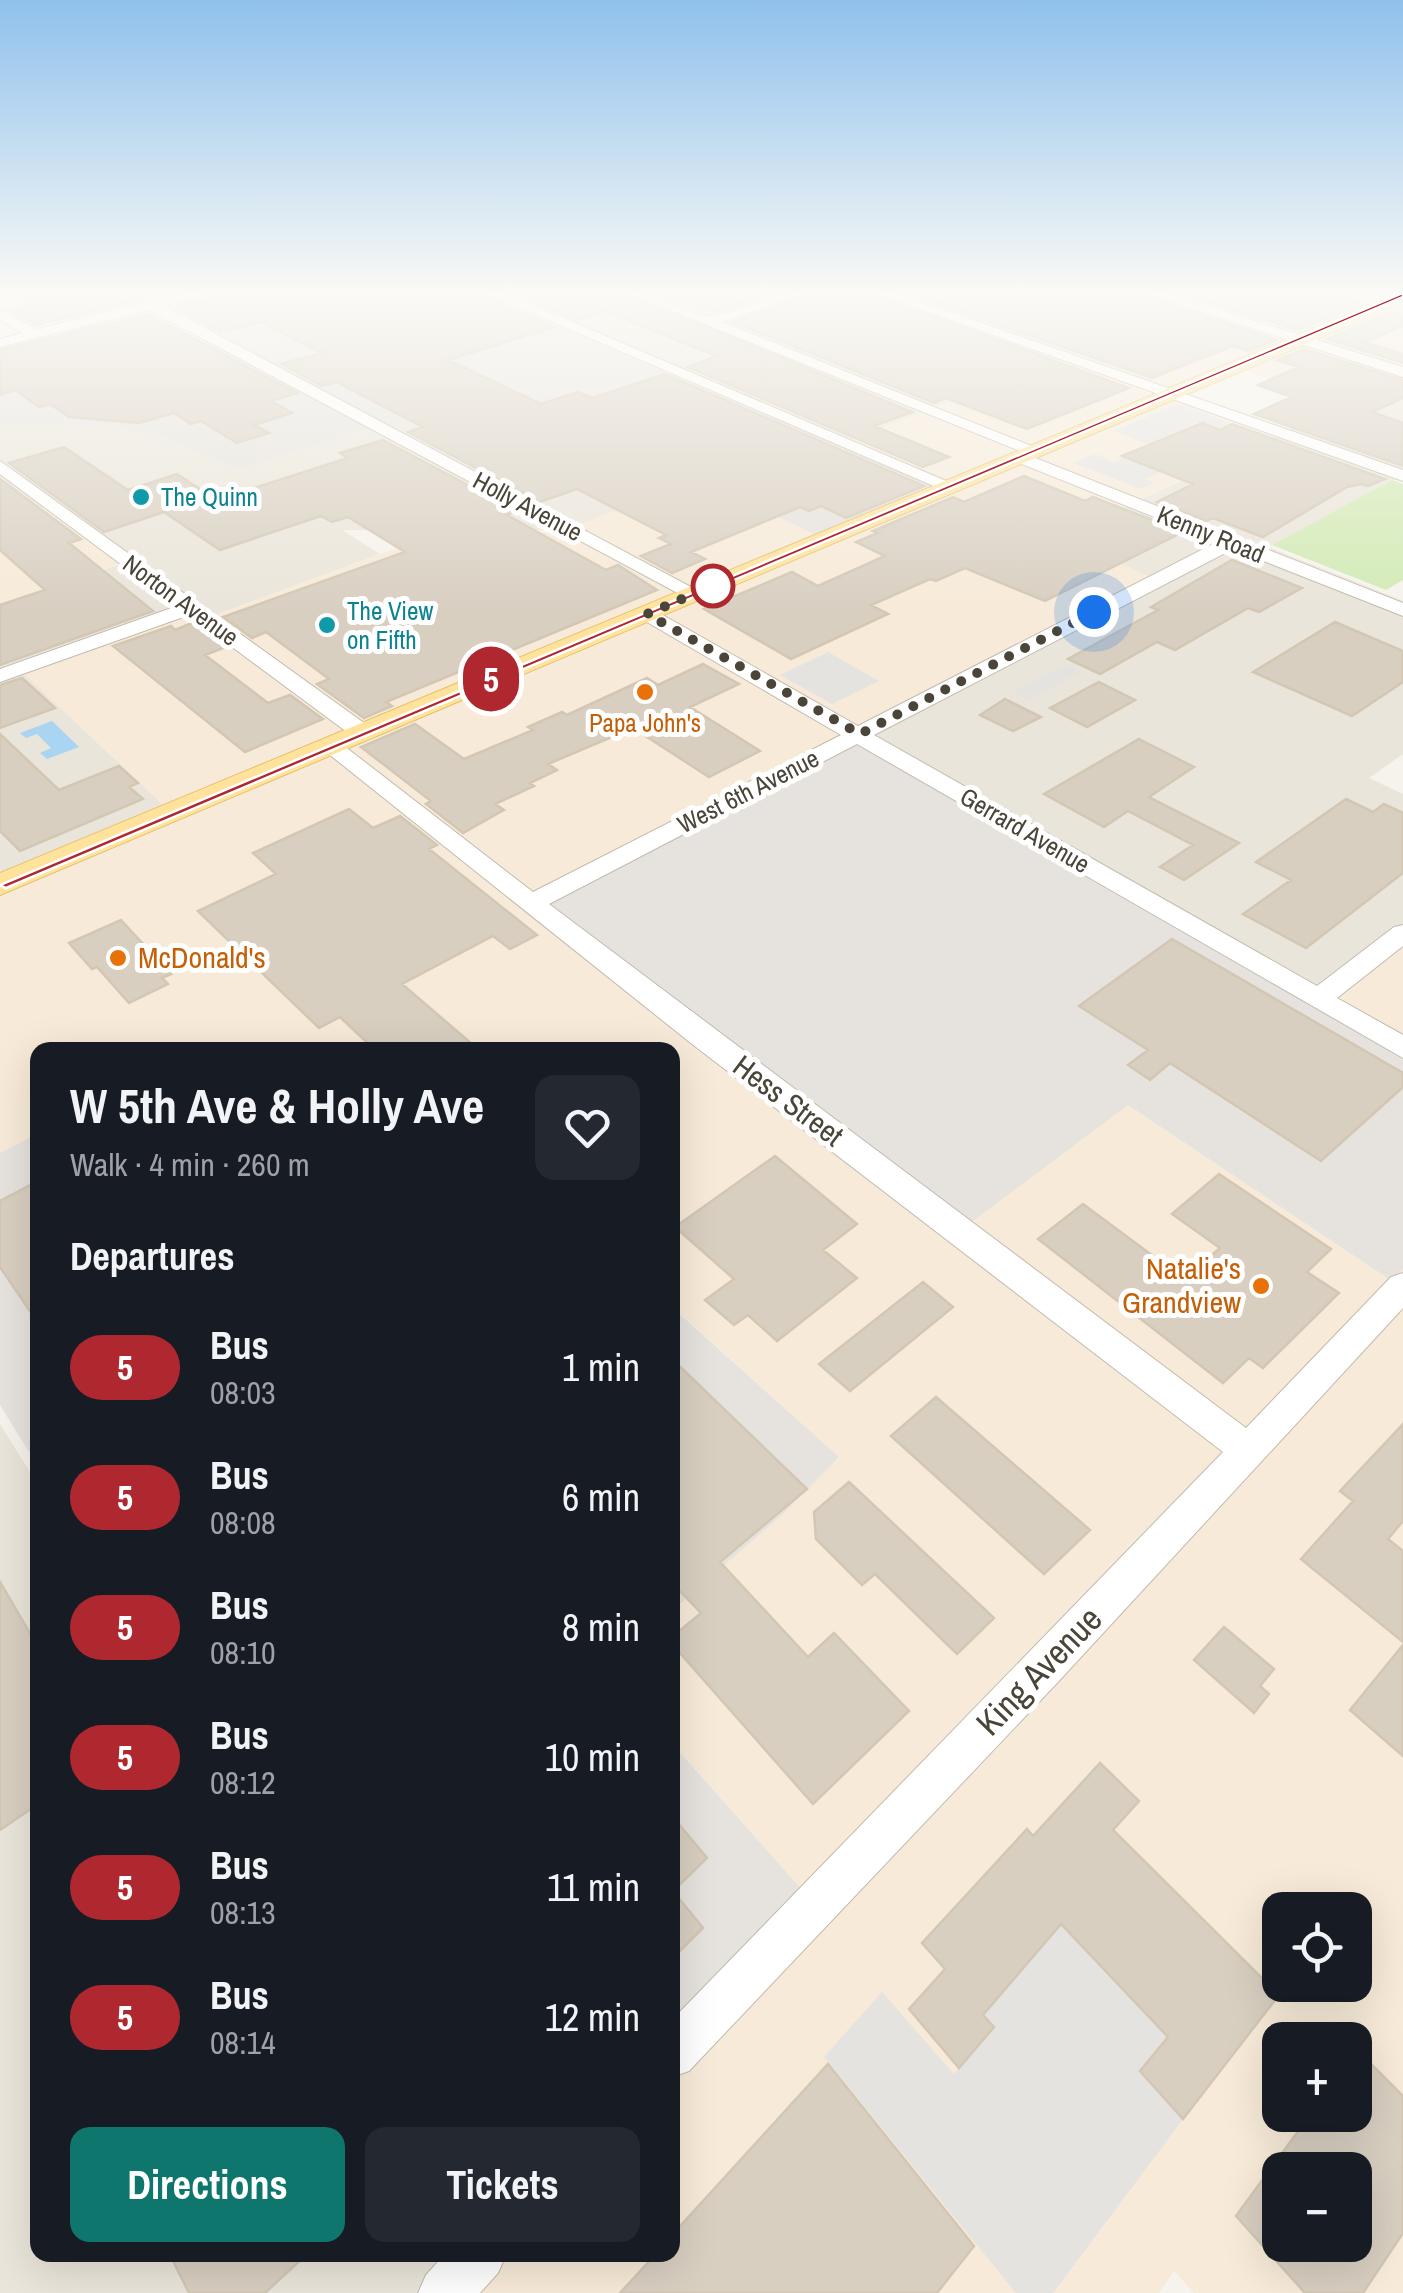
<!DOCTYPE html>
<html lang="en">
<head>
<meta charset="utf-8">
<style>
  body { margin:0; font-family:"Archivo Narrow",sans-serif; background:#242831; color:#f1f3f6; height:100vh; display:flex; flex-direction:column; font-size:38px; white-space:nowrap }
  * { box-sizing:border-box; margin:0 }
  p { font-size:32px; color:#9ea1a6 }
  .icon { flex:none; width:55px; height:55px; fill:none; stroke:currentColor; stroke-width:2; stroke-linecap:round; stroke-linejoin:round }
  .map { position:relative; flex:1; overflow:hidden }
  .side { position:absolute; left:30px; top:1042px; width:650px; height:1220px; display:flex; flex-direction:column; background:#171b24; border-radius:20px; box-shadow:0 10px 40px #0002 }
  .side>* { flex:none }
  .badge { padding:0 20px; border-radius:32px; font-size:35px; line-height:65px }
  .buttons { position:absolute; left:1262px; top:1892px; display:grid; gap:20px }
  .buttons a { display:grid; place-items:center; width:110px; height:110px; border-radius:20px; background:#171b24; box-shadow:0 10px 40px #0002; font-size:50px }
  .you { position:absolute; width:50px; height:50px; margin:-25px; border:8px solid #fff; border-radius:50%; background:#1a73e8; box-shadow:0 0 0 15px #1a73e833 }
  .map>.badge { position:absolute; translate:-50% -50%; box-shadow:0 0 0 5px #fff }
  h2 { padding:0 40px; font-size:38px; line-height:90px }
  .round { display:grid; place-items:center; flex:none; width:105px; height:105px; border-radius:20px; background:#242831 }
  .overview { display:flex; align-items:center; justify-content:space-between; height:170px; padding:0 40px }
  h1 { font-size:48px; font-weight:700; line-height:75px }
  .action { display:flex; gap:20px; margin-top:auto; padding:20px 40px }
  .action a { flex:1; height:115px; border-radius:20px; background:#0f766e; color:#fff; font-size:40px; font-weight:700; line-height:115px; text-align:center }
  .action a+a { background:#242831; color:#f1f3f6 }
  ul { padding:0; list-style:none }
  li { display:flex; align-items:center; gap:30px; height:130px; padding:0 40px }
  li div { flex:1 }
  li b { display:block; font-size:38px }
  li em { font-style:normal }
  li .badge { min-width:110px; font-weight:700; text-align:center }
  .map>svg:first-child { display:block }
</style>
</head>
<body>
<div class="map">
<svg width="1403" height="2293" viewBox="0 0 1403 2293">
  <rect width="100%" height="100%" fill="#f6f3ec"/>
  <path fill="#eae5da" d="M487,291H1240L845,442Z
    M1403,376V481L1395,479L1268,547L1403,601V754L1369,778L1403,794V932L1324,1000L861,735L1158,581L1059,538Z
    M506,386L701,478L566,530H342L380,554L199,621L24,673L165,806L4,875L0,870V603L121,564L0,521V424L115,427L165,437L237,470Z
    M0,1424L38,1485V2255H488L452,2293H0Z"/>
  <path fill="#f7ead8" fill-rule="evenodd" d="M477,291H487L845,442L1134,333L1094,319L1158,295L1199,307L1240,291H1403V376L1345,404L1246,371L1190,395L1287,430L1060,537L1160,581L862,735L1323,999L1403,932V1055L1128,1105L1391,1280L1403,1269V2293H1194L1174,2271L1159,2293H452L488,2255H672L673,2024L802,1890L673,1743V1610L783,1514L839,1457L673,1307L672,1050H38L37,1134L0,1153V870L5,875L164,806L23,673L188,614L200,621L394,549L566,530L701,478L931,486ZM1280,1910H1355V1985H1280ZM1280,2040H1355V2115H1280ZM1280,2170H1355V2245H1280Z
    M44,507L123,563L0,603V521Z"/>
  <path fill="#e6e2dd" d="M216,291H477L932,486L816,535L506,386L237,470L165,437L115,427L0,424V395L218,338L159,305Z
    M859,740L1403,1055V1269L1392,1281L1128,1105L969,1224L541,904Z
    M37,1134V1465L0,1405V1153Z
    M673,1308L839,1457L783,1514L673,1610Z
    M672,1743L802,1890L672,2024Z"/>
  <path fill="#d2eab5" d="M1392,480L1403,484V580L1386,590L1272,545Z"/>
  <path fill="#e5e3e0" d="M1177,404L1268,437L1256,442L1199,422L1147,444L1114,431Z
    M1095,454L1114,462L1125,457L1161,472L1145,479L1154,483L1140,489L1074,463Z
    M828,652L879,681L832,704L780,675Z
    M1065,664L1081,672L1029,700L1012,692Z
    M1061,1924L1168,2037L1140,2072L1183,2119L1053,2293H1016L824,2057L882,1992L954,2074L993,2028L983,2015Z"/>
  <path fill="#a9d4f2" d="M52,721L79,747L47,759L40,753L51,748L37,734L26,738L20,733Z"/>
  <path fill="#d8cfc1" stroke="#d3c7b4" stroke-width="2.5" fill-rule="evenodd" d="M8,291H159L164,294L37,325L9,310L32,305Z
    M247,291L271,296L288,291H331L340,295L355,291H471L554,327L448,360L541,404L578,392L592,398L665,374L924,486L846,518L821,506L809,511L800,507L691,552L705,559L672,573L641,556L671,544L659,538L666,535L577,489L540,502L408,432L423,427L336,382L322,386L281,364L321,353L261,322L222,332L174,307Z
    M560,291H620L912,412L874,426L949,457L923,467L688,367L716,356L606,311L577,320L519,295L530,292L547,299L566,294Z
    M646,291H783L713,312Z
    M816,291H865L1129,388L1027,429L946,398L934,403L733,322Z
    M902,291H1029L1030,300L1077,291H1133L1276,340L1249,351L1232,346L1152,378Z
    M1172,291H1279L1312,301L1329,294L1363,304L1298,330Z
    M1392,312L1403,315V326L1364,342L1403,354V363L1327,339Z
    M148,314L297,393L271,401L292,413L254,425L269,433L237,443L201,421L191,424L174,413L139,423L69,417L50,404L39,407L15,390L0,395V350Z
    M1304,349L1403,380V398L1372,412L1403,423V466L1254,414L1292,397L1258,385L1299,367L1277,360Z
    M1202,423L1220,430L1232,424L1385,479L1368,486L1361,484L1347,487L1263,537L1213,518L1206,521L1157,502L1193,484L1122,456Z
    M383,440L517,511L507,515L606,570L618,565L657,590L386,702L392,706L364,718L317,684L329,679L266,632L252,638L223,617L405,552L348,517L332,522L321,516L220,550L164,512L104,532L9,463L64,447L128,490L177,474L217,500L348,458L340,453Z
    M1024,476L1085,501L1093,497L1183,532L1045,601L965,568L936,581L930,579L871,605L888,614L791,659L704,609L792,572L818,586L885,556L856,542L878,533L873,531L953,497L964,502Z
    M0,479L81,539L69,543L153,611L0,665V605L45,590L0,550Z
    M1232,560L1302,588L1259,612L1248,608L1175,650L1157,642L1100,674L1068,659L1158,610L1151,607Z
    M1335,622L1403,651V682L1352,716L1253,672Z
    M192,623L226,647L205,655L268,703L290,695L323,719L245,752L113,646L171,626L175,630Z
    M703,664L739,684L690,707L760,751L709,777L633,728L548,764L557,770L530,783L534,786L495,804L504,810L463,833L426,804L431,801L361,747L415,724L464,759L533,730L528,727L562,712L567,715L647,678L658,685Z
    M22,678L55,708L0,728V685Z
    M1099,682L1135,700L1087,727L1050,708Z
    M1005,699L1041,717L1013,731L980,715Z
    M0,734L59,790L119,766L138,783L129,787L143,799L20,851L0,831Z
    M1139,739L1194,767L1149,797L1239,843L1184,880L1160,867L1193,845L1128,811L1104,827L1044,794Z
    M1346,799L1373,812L1384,804L1403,813V873L1306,948L1243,914L1291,880L1256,862Z
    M349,809L373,828L400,816L437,845L429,849L537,935L510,949L493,936L402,984L479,1050H375L340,1017L319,1028L198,911L276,874L253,853Z
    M121,920L171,974L162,978L168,984L129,1003L97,967L92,969L69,943Z
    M1172,939L1403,1073V1087L1321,1161L1170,1063L1150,1080L1128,1065L1148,1050L1079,1006Z
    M775,1156L857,1224L823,1250L857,1278L777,1341L748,1315L734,1325L705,1300L734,1279L675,1227Z
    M1219,1174L1331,1249L1307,1272L1339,1293L1263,1368L1249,1358L1223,1383L1038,1239L1083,1204L1184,1279L1220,1248L1172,1214Z
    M38,1181V1323L0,1267V1201Z
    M923,1282L953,1307L850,1391L819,1364Z
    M672,1359L807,1489L720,1562L808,1657L834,1633L909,1711L813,1804L672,1644V1637L701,1613L672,1583Z
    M936,1397L1090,1530L1044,1574L891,1436Z
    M1403,1424V1521L1388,1539L1403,1551V1642L1301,1559L1353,1501L1340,1491Z
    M849,1482L994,1618L957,1654L875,1574L862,1585L816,1539L814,1512Z
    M0,1582L38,1647V1804L0,1830Z
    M1224,1627L1274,1669L1260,1686L1269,1694L1254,1713L1194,1660Z
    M1403,1645V1756L1350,1710Z
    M1100,1763L1139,1801L1113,1830L1279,1995L1183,2119L1140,2071L1168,2037L1061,1924L983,2015L994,2027L959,2068L909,2009L945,1969L922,1943L1027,1829L1033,1836Z
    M672,1816L707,1858L673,1891L703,1928L672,1959Z
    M1355,2048L1403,2096V2233L1363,2293H1305L1236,2216L1310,2115H1355ZM1280,2170H1355V2245H1280Z
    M828,2064L974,2246L937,2293H620L655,2255H672V2235Z
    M170,2255H306L265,2293H189Z"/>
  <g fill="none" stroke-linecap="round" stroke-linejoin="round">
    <g stroke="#c2bbae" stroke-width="2">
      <path id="minor" d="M190,291H214L164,306L704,594L694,600L687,598L149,310L0,347V339L22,333L0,320V310L37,329Z
        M481,291H500L958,486L943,490Z
        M623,291C653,291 693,319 713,316C747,311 776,291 812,291L722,322L1044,451L1030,455Z
        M869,291H890L1403,470V481Z
        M1137,291H1159L1403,367V377Z
        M1020,452L1403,603V616L1233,549L874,735L1317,986L1394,927L1403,925V946L1337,998L1403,1035V1058L857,744L549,904L1246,1428L1391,1277L1403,1273V1308L1058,1682L689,2071L672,2077V2020L1223,1452L692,1044L320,747L331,740L339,742L533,892L841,735L640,618V610H654L858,726L1217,542L1014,461L1012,457Z
        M0,461L371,728L374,733L371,738H355L189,615L0,682V669L177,606L0,474Z
        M444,2255H506L498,2273L480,2293H418L426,2275Z"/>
    </g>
    <g stroke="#e6c16a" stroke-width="2">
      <path id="major" d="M1403,291V303L0,895V873Z"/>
    </g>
    <use href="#minor" fill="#fff" fill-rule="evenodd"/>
    <use href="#major" fill="#ffe39c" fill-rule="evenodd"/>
  </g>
  <linearGradient id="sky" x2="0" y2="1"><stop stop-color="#8fc1ec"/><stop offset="0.48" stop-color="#fbfaf6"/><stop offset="1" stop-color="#fbfaf6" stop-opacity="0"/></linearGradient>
  <rect width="1403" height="612" fill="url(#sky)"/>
  <path fill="#af272f" stroke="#fff" stroke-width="2.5" d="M1403,293V297L6,888L0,885Z"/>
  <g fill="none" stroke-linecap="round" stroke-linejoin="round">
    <path stroke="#4b4439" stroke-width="10" stroke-dasharray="0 18" d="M713,586L722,582L647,614L860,734L1094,612"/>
  </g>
  <g fill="#0f9aa8" stroke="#fff" stroke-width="4">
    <circle cx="141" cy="497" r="10"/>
    <circle cx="327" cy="625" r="10"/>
  </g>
  <circle fill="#fff" stroke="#af272f" stroke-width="5" cx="713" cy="586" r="20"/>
  <g fill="#e8710a" stroke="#fff" stroke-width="4">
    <circle cx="645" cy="692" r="10"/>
    <circle cx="118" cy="958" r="10"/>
    <circle cx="1261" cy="1286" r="10"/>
  </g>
  <g text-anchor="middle" stroke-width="10" stroke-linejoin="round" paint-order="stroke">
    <g font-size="25" fill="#0d838f" stroke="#fff" text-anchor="start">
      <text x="161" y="506">The Quinn</text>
      <text x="347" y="620">The View<tspan x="347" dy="29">on Fifth</tspan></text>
    </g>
    <g font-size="25" fill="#4b4439" stroke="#fff">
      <text transform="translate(528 506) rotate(28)" y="9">Holly Avenue</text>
      <text transform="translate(1211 534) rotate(22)" y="9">Kenny Road</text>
      <text transform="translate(181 600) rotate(36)" y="9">Norton Avenue</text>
      <text transform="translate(748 791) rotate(-27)" y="9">West 6th Avenue</text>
      <text transform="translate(1025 830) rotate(30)" y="9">Gerrard Avenue</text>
    </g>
    <g font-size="25" fill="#c56008" stroke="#fff">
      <text x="645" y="732">Papa John's</text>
    </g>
    <g font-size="30" fill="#c56008" stroke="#fff" text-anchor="start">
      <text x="138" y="968">McDonald's</text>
      <text x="1241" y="1279" text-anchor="end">Natalie's<tspan x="1241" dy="34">Grandview</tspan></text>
    </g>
    <g font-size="30" fill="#4b4439" stroke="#fff">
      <text transform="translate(788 1101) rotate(37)" y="10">Hess Street</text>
    </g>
    <g font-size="35" fill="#4b4439" stroke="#fff">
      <text transform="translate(1039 1671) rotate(-46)" y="12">King Avenue</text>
    </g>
  </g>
</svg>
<div class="buttons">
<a><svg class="icon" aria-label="locate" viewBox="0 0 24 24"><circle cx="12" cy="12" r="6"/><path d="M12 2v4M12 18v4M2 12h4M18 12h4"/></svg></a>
<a>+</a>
<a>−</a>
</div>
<div class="you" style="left:1094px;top:612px"></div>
<b class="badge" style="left:491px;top:679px;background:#af272f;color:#fff">5</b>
<section class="side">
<div class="overview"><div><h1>W 5th Ave &amp; Holly Ave</h1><p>Walk · 4 min · 260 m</p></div><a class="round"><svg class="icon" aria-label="heart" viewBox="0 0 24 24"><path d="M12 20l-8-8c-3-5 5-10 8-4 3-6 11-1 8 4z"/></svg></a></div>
<h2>Departures</h2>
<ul>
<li><span class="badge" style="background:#af272f;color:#fff">5</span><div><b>Bus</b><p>08:03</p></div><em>1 min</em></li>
<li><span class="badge" style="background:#af272f;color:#fff">5</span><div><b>Bus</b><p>08:08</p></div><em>6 min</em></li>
<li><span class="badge" style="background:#af272f;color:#fff">5</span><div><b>Bus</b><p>08:10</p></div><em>8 min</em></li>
<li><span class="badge" style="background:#af272f;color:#fff">5</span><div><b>Bus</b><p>08:12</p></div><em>10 min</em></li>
<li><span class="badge" style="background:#af272f;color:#fff">5</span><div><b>Bus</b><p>08:13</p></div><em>11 min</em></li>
<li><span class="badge" style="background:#af272f;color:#fff">5</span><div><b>Bus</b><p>08:14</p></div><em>12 min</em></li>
</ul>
<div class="action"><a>Directions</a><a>Tickets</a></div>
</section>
</div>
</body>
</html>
